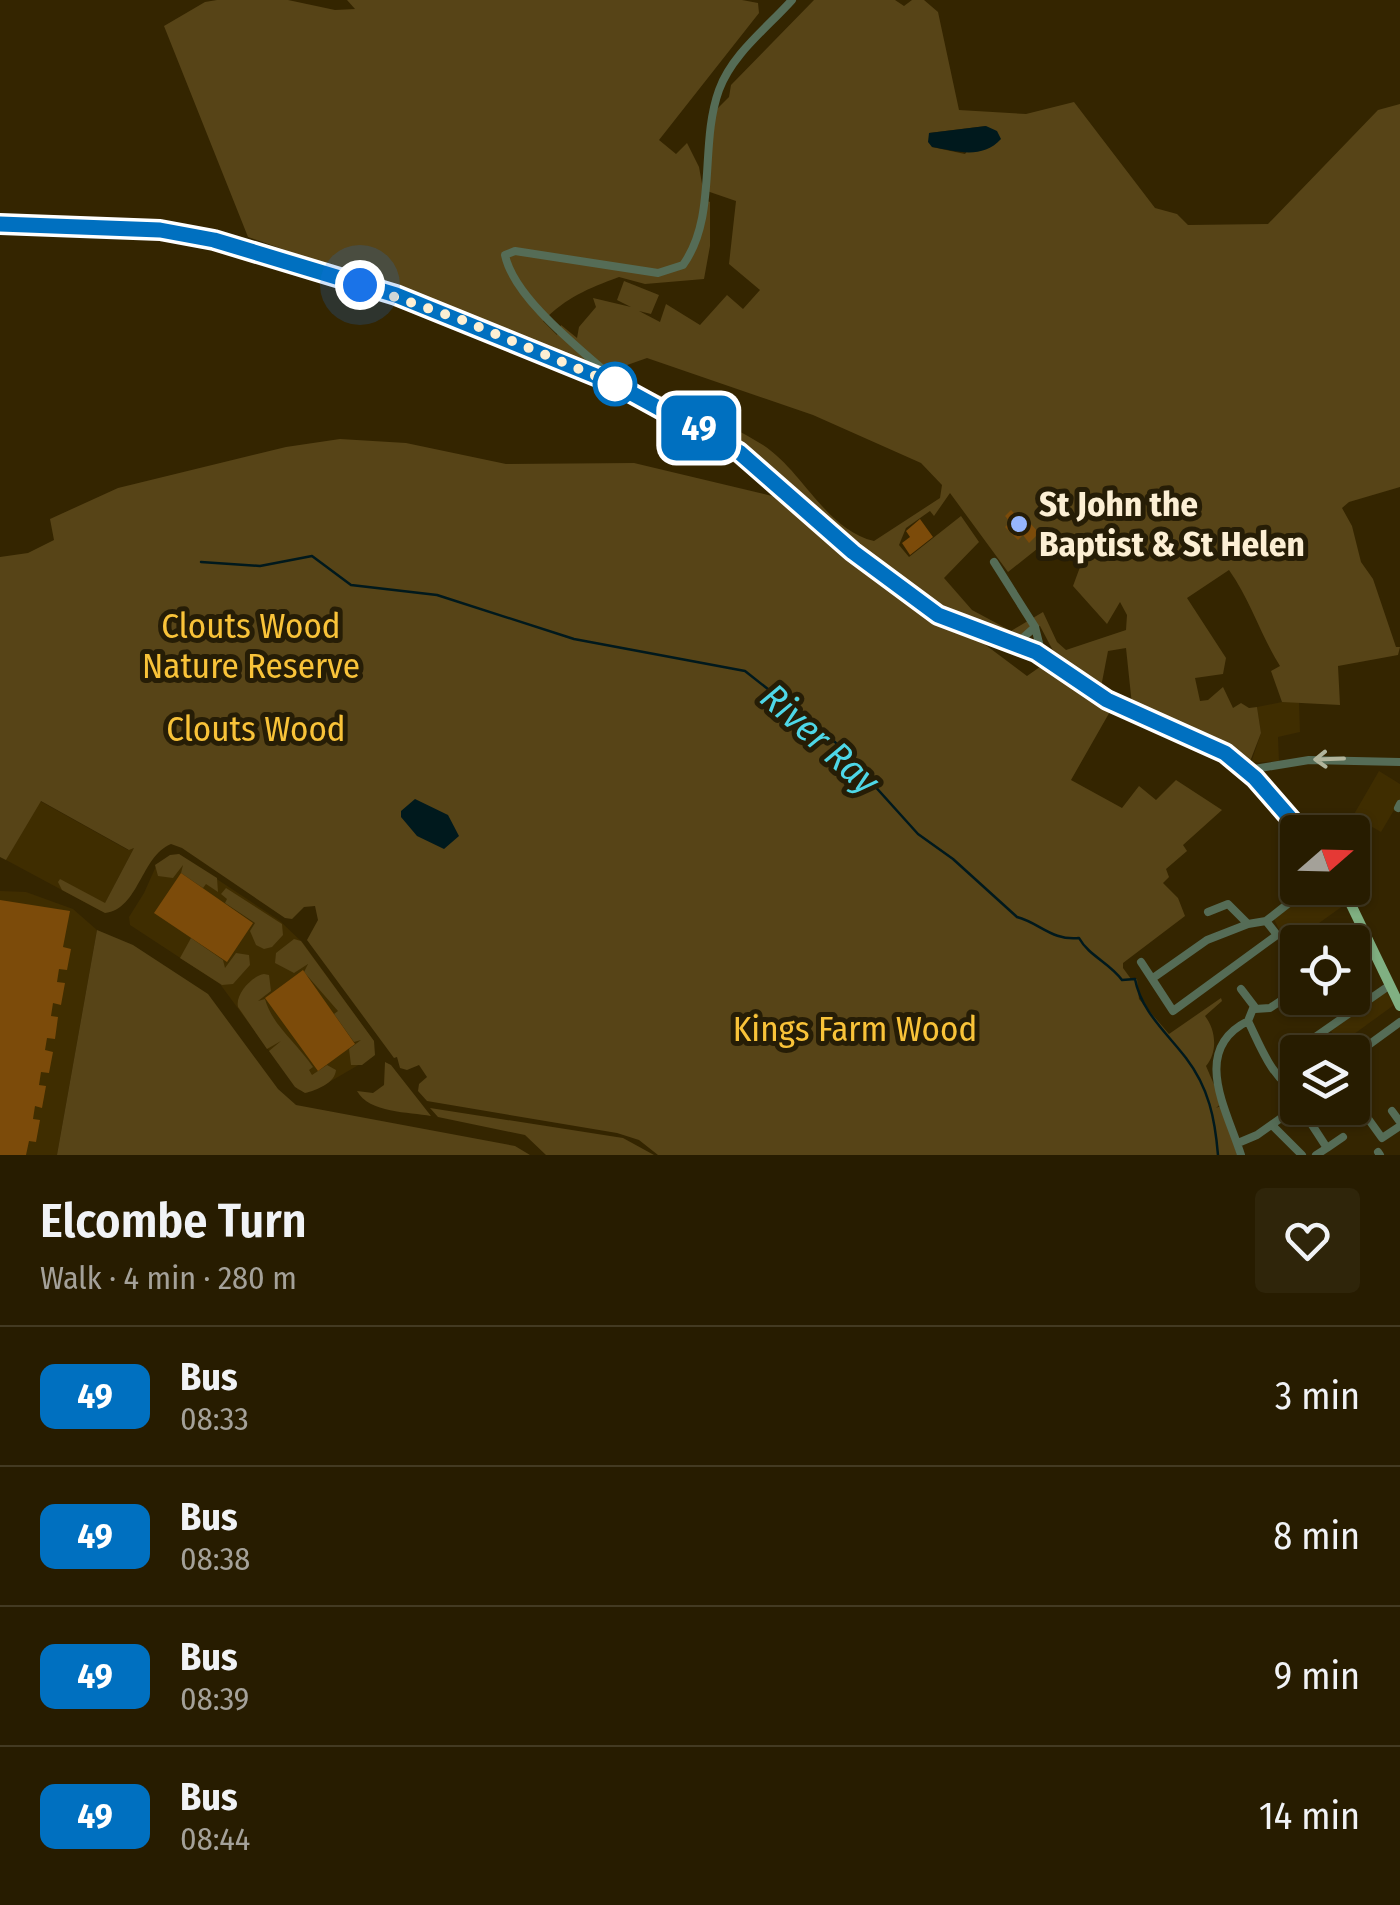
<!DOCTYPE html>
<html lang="en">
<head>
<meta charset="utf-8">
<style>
  body { margin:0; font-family:"Fira Sans Condensed",sans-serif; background:#2f250a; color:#f1f3f6; height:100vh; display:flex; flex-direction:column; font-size:38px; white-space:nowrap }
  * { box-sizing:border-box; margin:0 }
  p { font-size:32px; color:#a4a199 }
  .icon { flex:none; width:55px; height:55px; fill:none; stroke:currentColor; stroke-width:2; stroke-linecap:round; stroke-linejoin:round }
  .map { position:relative; height:1155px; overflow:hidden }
  .sheet { display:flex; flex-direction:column; background:#271c00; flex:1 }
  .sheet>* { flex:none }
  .badge { padding:0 20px; border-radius:15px; font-size:35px; line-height:65px }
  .needle { width:65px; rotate:70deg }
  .fabs { position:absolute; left:1280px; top:815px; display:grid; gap:20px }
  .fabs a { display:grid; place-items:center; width:90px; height:90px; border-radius:10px; background:#271c00; box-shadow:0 2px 8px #0004,0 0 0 2px #433a22; font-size:50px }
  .you { position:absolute; width:50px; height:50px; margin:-25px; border:8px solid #fff; border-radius:50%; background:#1a73e8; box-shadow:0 0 0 15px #1a73e833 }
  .map>.badge { position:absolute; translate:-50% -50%; box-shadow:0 0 0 5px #fff }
  .round { display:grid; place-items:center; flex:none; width:105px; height:105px; border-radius:10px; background:#2f250a }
  .headline { display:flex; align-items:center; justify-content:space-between; height:170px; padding:0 40px }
  h1 { font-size:48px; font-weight:600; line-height:75px }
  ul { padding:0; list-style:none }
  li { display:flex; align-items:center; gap:30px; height:140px; padding:0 40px; border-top:2px solid #433a22 }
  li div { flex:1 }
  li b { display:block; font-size:38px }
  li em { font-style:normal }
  li .badge { min-width:110px; font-weight:700; text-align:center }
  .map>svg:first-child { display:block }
</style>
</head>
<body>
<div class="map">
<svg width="1400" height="1155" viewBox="0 0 1400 1155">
  <rect width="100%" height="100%" fill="#342500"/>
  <path fill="#3f2d00" d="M1282,702H1299L1300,732L1278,737L1279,761L1251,763L1261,733L1257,707Z
    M1379,771L1400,784V800L1381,832L1353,816Z
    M40,801L128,850L134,848L101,911L6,860Z
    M179,854L280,921L303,943L374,1041V1056L319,1088L298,1090L220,984L130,925L129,917L144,893L157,864Z
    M1311,888H1336L1347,903L1287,946L1274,919Z
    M0,891L26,892L73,909L97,930L57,1155H0Z
    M1386,991L1394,1005L1339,1045L1331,1031Z"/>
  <path fill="#574417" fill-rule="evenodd" d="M217,0H288L335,10L355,9L347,0H742L758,3L759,13L659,140L676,154L687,143L699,167L705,200L710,202V246L704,279L645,284L619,277C587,289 567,297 543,321L557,335L561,325L577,338L579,327L596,307L593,298L631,307L617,300L624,281L659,295L651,314L639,311L660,322L666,304L700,325L727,295L743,309L760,290L729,264L736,201L704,190L712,114L729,97L731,85L814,0H895L904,6L912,0H924L938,12L959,110L1026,114L1074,102L1155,208L1177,214L1188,225L1268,224L1378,110L1400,104V487L1349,502L1342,508L1352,526L1361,562L1373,579L1396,647H1400L1398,655L1338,666L1340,705L1282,702L1271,671L1280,666C1260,634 1251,601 1229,570L1187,598L1226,658L1223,674L1195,678L1200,701L1208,700L1223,687L1233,708L1241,703L1249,708L1257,707L1261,733L1249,764L1220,739L1132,705L1126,648L1108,651L1102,682L1104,691L1099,692L1058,660L1040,626L1029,629L1013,646L990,640L983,643L1027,676L1047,662L1112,708L1071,780L1122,808L1139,786L1156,800L1176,780L1222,810L1183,845L1187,851L1166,869L1169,877L1163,883L1178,898L1185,916L1123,963V968L1131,979H1137L1139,999L1169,1034L1221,998L1222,1001L1205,1016C1216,1030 1218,1052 1206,1066L1222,1103L1216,1108L1223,1105L1237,1155H658L639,1140L617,1133L427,1101L418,1091L419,1084L427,1077L419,1065L407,1070L400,1068L397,1057L394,1058L307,940L318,920L315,906L304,907L292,919L285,918L182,848L171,844C141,856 139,909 105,913L62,890L58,882L60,879L105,903L134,848L129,850L41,801L6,860L0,857V557L28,553L54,540L50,519L118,488L286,447L340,439L406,443L506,464L634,463L772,496C697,420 575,375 478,334L481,331L616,387L726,448L800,515L929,615L936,609L807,507L733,439L610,379L590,362L582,367L486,326L469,315L248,237L164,26L205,2ZM986,126L965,154L932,147L929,133ZM647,358L813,415L921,463L942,485L940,498L874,541C826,530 803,471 763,445C721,419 673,401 628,382L613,370ZM950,493L1008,572L1047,541L1044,553L1053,556L1068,539L1083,559L1073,586L1107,624L1120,602L1127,615L1126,630L1066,650L1057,642L1043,612L1011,631L972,610L944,578L979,542L961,516L909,557L899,545L906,528L930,511L934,516Z
    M179,854L217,878L218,892L206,884L203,888L181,873L183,865L173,878L158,876L155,865L170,855Z
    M226,888L282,924L283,935L272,947L264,949L256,945L250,931L255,923L225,903L227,899L221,894Z
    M97,930L133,945L208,994L278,1089L296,1105L515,1146L530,1155H57Z
    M191,938L223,960L225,968L236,953L249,955L250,965L233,984L222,985L180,958Z
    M294,939L301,941L374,1041L375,1055L362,1065H351L349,1049L361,1040L354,1042L334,1014L338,1011L304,972L308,964L294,973L275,963L276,953Z
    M264,974L269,975L271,991L258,1001L265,999C272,1025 296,1042 313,1067L309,1070L312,1075L327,1065L336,1070C335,1083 317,1090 305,1093L295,1087L269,1051L281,1041L267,1049L238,1007C235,994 252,976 264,974Z
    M385,1062L391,1065L431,1116C409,1112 369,1113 357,1091L373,1093L384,1085Z
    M430,1108L623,1138L654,1155H546L525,1135L438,1117Z"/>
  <path fill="#00191d" d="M986,126L997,131L1001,139C982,160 956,151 932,147L928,142L929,133Z
    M415,799L448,815L459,836L444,849L417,836L401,817V811Z"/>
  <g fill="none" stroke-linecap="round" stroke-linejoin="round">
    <path stroke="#00191d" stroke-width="2.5" d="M201,562L260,566L312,556L351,585L437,595L574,639L745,671L835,742L918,834L953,859L1017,917C1040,923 1052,941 1079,938C1089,956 1110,963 1122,980L1135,979C1141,1011 1166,1032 1186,1058C1209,1088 1215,1119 1218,1155"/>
  </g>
  <path fill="#7c4b0a" d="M1011,510L1016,515L1020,512L1039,533L1029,543L1023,535L1018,540L1005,527L1010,522L1005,516Z
    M920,519L933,537L910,555L902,543L910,537L906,531Z
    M181,873L253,923L227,962L154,913Z
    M0,900L70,911L63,947L71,949L67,970L59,969L57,982L65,983L61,1005L53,1003L51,1016L58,1017L55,1039L47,1038L45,1050L53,1052L49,1073L41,1072L39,1085L46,1086L42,1108L35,1106L33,1119L40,1120L36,1142L29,1141L26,1155H0Z
    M303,970L355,1044L318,1071L265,998Z"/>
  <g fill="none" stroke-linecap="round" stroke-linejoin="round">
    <path stroke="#556c56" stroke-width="8" d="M616,381C584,352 514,299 505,255L515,251L658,273L683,265C718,216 699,145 719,90C732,54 767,28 792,0
      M994,562L1035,627L1042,655
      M1016,644L1035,627
      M1248,770L1309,760L1400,762
      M1398,808L1400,804
      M1266,921L1308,888
      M1141,962L1173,1011L1277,935L1266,921L1248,924L1228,904L1208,912
      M1153,978L1207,940L1248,924
      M1241,989L1254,1006L1248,1021C1259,1043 1273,1082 1298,1091
      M1255,1009L1270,1008L1291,994
      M1298,1049L1390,985
      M1352,1057L1400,1022
      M1301,1108L1327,1148L1316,1155
      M1392,1111L1400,1122
      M1364,1113L1382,1138L1400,1126
      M1272,1125L1302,1155
      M1238,1143L1257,1135L1298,1106
      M1327,1148L1343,1137
      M1378,1152L1380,1155
      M1241,1155C1227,1110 1190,1050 1248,1021"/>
    <path stroke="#80b082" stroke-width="10" d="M0,224L159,231L214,240L422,305L613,383L739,452L853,552L938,615L1036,652L1117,706L1225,753L1255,778L1302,832
      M1343,888L1400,1006"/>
  </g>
  <defs><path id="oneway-shaft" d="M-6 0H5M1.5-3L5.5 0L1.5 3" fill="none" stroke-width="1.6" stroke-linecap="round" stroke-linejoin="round" transform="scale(2.5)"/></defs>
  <use stroke="#b1b49b" href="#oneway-shaft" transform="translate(1329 759) rotate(178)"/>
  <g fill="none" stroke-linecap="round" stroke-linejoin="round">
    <g stroke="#fff" stroke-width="22">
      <path id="line" d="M0,224L160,230L214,240L396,295L613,383L739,452L853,552L938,615L1036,652L1107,700L1225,753L1255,778L1302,832"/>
    </g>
    <use href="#line" stroke="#0070c0" stroke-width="15"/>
    <path stroke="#fcefd4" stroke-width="10" stroke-dasharray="0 18" d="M360,285L462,320L615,384"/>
  </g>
  <circle fill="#fff" stroke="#0070c0" stroke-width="5" cx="615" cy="384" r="20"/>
  <circle fill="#97b6fd" stroke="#261d06" stroke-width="4" cx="1019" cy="524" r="10"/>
  <g text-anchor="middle" stroke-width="10" stroke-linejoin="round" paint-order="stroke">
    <g font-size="35" font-weight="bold" fill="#fcefd4" stroke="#261d06" text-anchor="start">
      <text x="1039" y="516">St John the<tspan x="1039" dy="40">Baptist &amp; St Helen</tspan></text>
    </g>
    <g font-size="35" fill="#f9c339" stroke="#261d06">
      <text x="251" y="638">Clouts Wood<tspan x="251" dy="40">Nature Reserve</tspan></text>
      <text x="256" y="741">Clouts Wood</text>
      <text x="855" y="1041">Kings Farm Wood</text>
    </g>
    <g font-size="38" font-style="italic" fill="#4ed7e7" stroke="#261d06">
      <text transform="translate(820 739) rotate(42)" y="13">River Ray</text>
    </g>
  </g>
</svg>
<div class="fabs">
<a><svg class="needle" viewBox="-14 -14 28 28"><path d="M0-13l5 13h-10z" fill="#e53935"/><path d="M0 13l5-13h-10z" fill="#a4a199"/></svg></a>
<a><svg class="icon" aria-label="locate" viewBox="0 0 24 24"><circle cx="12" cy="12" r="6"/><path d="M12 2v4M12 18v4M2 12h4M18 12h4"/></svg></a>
<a><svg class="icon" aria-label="layers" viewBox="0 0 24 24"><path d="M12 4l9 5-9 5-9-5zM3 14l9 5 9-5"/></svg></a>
</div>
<div class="you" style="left:360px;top:285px"></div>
<b class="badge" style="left:699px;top:428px;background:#0070c0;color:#fff">49</b>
</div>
<section class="sheet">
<div class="headline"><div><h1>Elcombe Turn</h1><p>Walk · 4 min · 280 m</p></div><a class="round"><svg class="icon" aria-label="heart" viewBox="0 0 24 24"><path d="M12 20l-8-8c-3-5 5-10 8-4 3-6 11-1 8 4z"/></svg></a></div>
<ul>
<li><span class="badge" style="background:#0070c0;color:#fff">49</span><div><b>Bus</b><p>08:33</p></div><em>3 min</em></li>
<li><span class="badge" style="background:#0070c0;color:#fff">49</span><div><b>Bus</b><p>08:38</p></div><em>8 min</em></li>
<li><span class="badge" style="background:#0070c0;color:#fff">49</span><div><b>Bus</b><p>08:39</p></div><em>9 min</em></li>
<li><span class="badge" style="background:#0070c0;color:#fff">49</span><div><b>Bus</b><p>08:44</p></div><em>14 min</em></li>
</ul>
</section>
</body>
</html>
